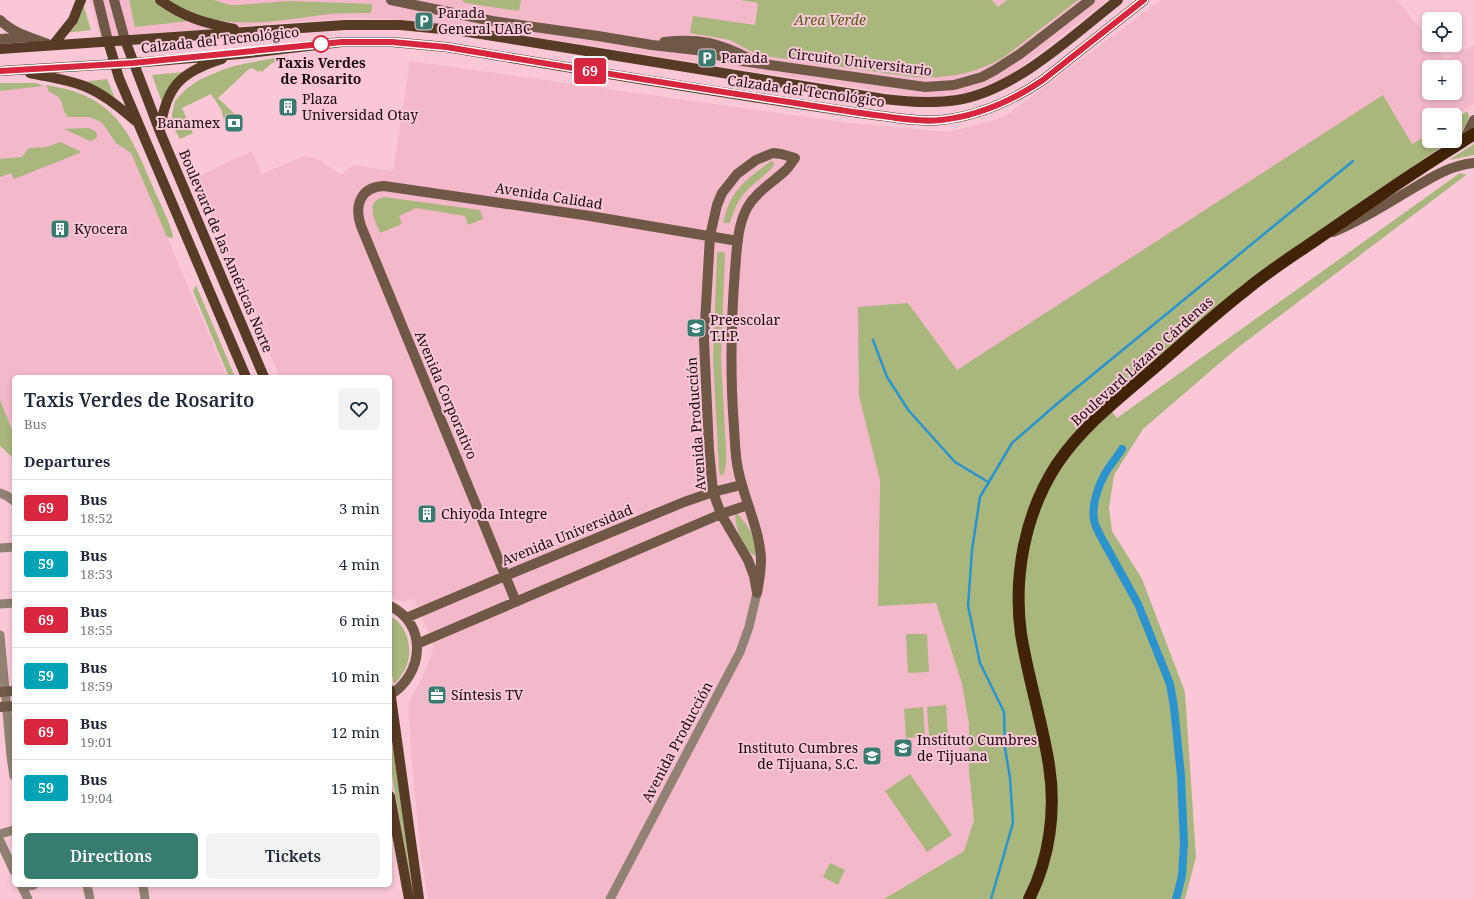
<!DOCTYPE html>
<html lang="en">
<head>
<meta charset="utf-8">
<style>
  body { margin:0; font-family:"Noto Serif",serif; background:#f2f2f3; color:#1f2937; height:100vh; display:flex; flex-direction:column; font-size:15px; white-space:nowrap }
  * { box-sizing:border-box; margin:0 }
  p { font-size:13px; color:#747a83 }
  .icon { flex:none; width:22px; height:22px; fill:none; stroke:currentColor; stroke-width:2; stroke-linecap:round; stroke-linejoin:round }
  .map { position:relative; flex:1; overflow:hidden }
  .details { position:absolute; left:12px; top:375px; width:380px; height:512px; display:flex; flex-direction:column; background:#fff; border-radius:6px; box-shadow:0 2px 6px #0003 }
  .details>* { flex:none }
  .badge { padding:0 8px; border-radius:3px; font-size:14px; line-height:26px }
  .tools { position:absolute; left:1422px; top:12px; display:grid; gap:8px }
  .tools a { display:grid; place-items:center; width:40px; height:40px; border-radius:6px; background:#fff; box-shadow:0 2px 6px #0003; font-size:20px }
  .map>.badge { position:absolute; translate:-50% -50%; box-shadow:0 0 0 2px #fff }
  h2 { padding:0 12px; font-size:15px; line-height:36px }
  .round { display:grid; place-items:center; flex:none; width:42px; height:42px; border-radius:6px; background:#f2f2f3 }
  .overview { display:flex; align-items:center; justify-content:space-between; height:68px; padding:0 12px }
  h1 { font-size:19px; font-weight:600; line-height:30px }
  .action { display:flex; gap:8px; margin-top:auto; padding:8px 12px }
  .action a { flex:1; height:46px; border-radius:6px; background:#387b6f; color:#fff; font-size:16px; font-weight:600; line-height:46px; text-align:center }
  .action a+a { background:#f2f2f3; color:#1f2937 }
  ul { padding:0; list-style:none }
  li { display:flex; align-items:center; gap:12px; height:56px; padding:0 12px; border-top:1px solid #e0e1e3 }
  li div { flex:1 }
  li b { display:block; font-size:15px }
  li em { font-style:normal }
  li .badge { min-width:44px; font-weight:700; text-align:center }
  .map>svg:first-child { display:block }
</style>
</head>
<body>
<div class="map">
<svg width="1474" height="899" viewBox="0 0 1474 899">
  <rect width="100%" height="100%" fill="#f9c7d5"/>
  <path fill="#f3b9cb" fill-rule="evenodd" d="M90,0H1108L1008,77L963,94L937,98L916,97L459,25L390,19L350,18L100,37Z
    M1161,0H1397L1429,40V45H1433L1445,60L1474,45V104L1455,116V115H1429V133L1412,144L1385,98L957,370L908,303L859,396L880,480L878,605L936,603L962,684L969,724V772L974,820L964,851L884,899H428L421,856L412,764L408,704L424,674L434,646L414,598L404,602L390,597V377H280L214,226L197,177L252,151L262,174L304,156L318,159L341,175L353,165L393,171L410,61L849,123L950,132L1004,117ZM1429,67H1455V93H1429Z
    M46,85L49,92L56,95L63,102V110L68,117H89L99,121L103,124L116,143L131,153L227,377H14V435L0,400V91Z"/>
  <path fill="#a9b67e" d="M129,0H153L167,9L189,21L135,27Z
    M168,0H214L230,5H238L290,1L372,4L371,13C357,13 343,13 329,14C282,20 232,31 187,11C181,8 174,4 168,0Z
    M462,0H521L519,11L465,3Z
    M740,0H992L998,7L1007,0H1078L1003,58C974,74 946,79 913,77L758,55L730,40L690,33L693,16L755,25L758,3Z
    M84,7L91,30L65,33L74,28Z
    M274,58L285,59L290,63L287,66C276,57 271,64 262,72L260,70L259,72L252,68L248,70L218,98L236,115L224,120L221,109L211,94L182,108L193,133L180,139L172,125V114L175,101L186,89L199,80L222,70L234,66Z
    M184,72L162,102L152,75Z
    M107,79L116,101L82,82Z
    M0,83H37L43,86L0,91Z
    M46,85C55,87 64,88 73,91C122,107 134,144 153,187C159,202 171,223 173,238L167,237L131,153L116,143L103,124L99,121L89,117H68C58,106 68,99 49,92Z
    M1383,95L1412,144L1429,134V141H1450L1272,263L1105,403L1117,418L1460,173L1466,175L1236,349L1143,429L1114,475L1109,508L1112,531L1142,579L1185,692L1196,857L1185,899H884L964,851L974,820L969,772V724L962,684L936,603L878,606L880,480L859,396L858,307L908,303L957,370Z
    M1467,111L1469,115C1468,124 1462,132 1455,137V119Z
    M88,128L95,131L97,134V137L94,140L90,141L64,129Z
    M60,142L82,152L14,179L11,173L0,177V159L22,157L29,148L47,147Z
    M1474,144V155L1449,160Z
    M771,161H773L774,164L772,168C749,190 740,190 730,223H723C731,189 745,181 771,161Z
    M384,197L480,210L483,219L468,225L465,216L416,208L399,216L402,224L380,233C375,220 364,202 384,197Z
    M718,252H723L725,254L721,359L726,449C726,457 727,467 723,475H720L719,469L713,359L717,254Z
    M196,285L235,377H229L193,291Z
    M0,400L14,435V459L0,446Z
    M735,512C746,521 758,540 755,556C742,548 735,526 735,512Z
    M390,616C410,626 415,657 402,674C400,678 397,681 394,684L390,667Z
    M906,634H927L929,672L908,673Z
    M946,705L948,735L929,736L927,707Z
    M923,707L925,737L906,738L904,709Z
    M390,733L397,774L413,897L390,763Z
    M910,774L952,835L927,852L885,791Z
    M830,863L845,870L838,885L823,877Z"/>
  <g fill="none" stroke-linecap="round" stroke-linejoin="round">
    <path stroke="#2c93cd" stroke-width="2.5" d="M873,340L887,377L909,411L955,462L988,482
      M991,899L1013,823L1010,778L1005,748L1004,712L980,663L968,606L972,550L980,497L1012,443L1058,403L1353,161"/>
    <path stroke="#2c93cd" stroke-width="8" d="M1122,449C1117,457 1111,464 1106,472C1098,486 1090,508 1095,524C1096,528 1099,532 1100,535L1138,604L1170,684L1174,707L1181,776L1184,843L1182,876L1176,899"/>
    <path stroke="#918174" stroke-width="9" d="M0,493L7,496L14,501
      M0,548L14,547
      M0,604L14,603
      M0,635L11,756L14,776
      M0,834L14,830
      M0,841L14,871
      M21,885L28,899
      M87,885L90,899
      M143,885L145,899
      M22,887L34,885
      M610,899L740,652L749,627L757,593"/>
    <path stroke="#6f5846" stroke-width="10" d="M98,0L108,41
      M114,0L125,40
      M391,0L492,21L598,36L652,45L696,50L742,61L925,87L954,85L982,77L995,70L1020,54L1090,0
      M0,20C12,33 33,38 50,45
      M0,39L27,37
      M664,42C699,38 719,43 750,59
      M1464,140L1474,120
      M773,153L781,154L795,158C792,162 789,167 786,170C772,183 756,192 747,208C737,227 737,249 735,270C731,322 730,375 734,427C735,441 735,456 738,469C744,500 760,529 761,560C761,571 759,582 757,593L754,576L748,560L721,514L713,492L709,450L704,340L710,236L717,205L722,193L737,174L756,160Z
      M1333,232C1361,221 1386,204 1412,189C1432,177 1451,165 1474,163
      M516,602L361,226C354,206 360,187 384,186L590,216L738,241
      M390,606C428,624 424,674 390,695
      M406,618L505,576L684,502L713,492L741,485
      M417,644L721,514L748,505
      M0,692L14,691
      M0,707L14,706"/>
    <path stroke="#563b26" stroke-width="10" d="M160,0C185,18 205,23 234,29
      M125,40L160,132L264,377
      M108,41L119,78L246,377
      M53,45L73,20L81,0
      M0,49L345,25H400L462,31L884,99C908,102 932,104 957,100C1015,91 1072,36 1118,0
      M0,71L133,63L240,54L342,42H392L446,47C559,66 672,85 786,102C818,107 850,112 883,116C902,119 922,122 941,120C979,116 1012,101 1043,80L1144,0
      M30,73C48,77 66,79 84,86C104,94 120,108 137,122
      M160,130C166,87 180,72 222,59
      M390,690L419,899
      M390,796L409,899"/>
    <path stroke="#412308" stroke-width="12" d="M1029,899C1050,858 1056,810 1049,765C1042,721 1028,678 1021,634C1013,576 1025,513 1057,464C1084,424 1123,395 1159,364C1188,339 1216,313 1246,290C1266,273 1288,259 1310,244C1347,219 1383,193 1420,169C1438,157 1456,146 1474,134"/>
  </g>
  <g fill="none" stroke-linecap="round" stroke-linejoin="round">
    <g stroke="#fff" stroke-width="9">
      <path id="line" d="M0,71L133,63L342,42H392L446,47C560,66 674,85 789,102C820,107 851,112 883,116C902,119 922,122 941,120C979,116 1012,101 1043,80L1144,0"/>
    </g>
    <use href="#line" stroke="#d7263d" stroke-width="6"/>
  </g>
  <defs>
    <g id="parking-square" transform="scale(1)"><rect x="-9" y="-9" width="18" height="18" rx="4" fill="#387b6f" stroke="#f9c7d5"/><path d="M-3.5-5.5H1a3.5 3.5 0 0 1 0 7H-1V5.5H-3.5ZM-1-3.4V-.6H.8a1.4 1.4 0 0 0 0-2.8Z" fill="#fff"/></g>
    <g id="building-square" transform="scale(1)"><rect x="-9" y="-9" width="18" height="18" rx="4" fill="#387b6f" stroke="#f9c7d5"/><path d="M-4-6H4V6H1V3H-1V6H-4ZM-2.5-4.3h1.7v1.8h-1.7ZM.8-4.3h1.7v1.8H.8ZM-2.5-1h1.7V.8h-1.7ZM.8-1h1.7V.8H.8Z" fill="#fff"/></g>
    <g id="bank-square" transform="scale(1)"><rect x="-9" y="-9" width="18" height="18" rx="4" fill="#387b6f" stroke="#f9c7d5"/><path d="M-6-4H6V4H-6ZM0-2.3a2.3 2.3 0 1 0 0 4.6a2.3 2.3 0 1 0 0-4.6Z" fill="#fff"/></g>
    <g id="school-square" transform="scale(1)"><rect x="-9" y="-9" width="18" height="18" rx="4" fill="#387b6f" stroke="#f9c7d5"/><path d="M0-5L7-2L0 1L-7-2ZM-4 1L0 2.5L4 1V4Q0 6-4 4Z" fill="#fff"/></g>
    <g id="office-square" transform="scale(1)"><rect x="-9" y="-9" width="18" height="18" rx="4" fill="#387b6f" stroke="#f9c7d5"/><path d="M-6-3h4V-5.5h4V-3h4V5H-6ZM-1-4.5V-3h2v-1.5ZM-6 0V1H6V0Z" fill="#fff"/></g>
  </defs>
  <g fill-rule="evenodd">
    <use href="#parking-square" x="424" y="21"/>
    <use href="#parking-square" x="707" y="58"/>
    <use href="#building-square" x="288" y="107"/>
    <use href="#bank-square" x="234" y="123"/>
    <use href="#building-square" x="60" y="229"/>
    <use href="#school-square" x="696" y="328"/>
    <use href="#building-square" x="427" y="514"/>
    <use href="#office-square" x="437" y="695"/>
    <use href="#school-square" x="903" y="748"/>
    <use href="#school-square" x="872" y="756"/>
  </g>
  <circle fill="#fff" stroke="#d7263d" stroke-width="2" cx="321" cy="44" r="8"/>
  <g text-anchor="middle" stroke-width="4" stroke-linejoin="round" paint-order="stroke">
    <g font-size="14" fill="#1c0c11" stroke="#f9c7d5" text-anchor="start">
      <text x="438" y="18">Parada<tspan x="438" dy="16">General UABC</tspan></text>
      <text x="721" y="63">Parada</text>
      <text x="302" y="104">Plaza<tspan x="302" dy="16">Universidad Otay</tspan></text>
      <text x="220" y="128" text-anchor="end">Banamex</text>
      <text x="74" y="234">Kyocera</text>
      <text x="710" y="325">Preescolar<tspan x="710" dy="16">T.I.P.</tspan></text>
      <text x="441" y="519">Chiyoda Integre</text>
      <text x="451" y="700">Síntesis TV</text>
      <text x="917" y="745">Instituto Cumbres<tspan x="917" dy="16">de Tijuana</tspan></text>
      <text x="858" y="753" text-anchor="end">Instituto Cumbres<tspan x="858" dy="16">de Tijuana, S.C.</tspan></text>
    </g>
    <g font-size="14" font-style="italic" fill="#525f19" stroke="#f9c7d5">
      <text x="830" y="25">Area Verde</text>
    </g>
    <g font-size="14" fill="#1c0c11" stroke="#f9c7d5">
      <text transform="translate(220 40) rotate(-6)" y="5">Calzada del Tecnológico</text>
      <text transform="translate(860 62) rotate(7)" y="5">Circuito Universitario</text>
      <text transform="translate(806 91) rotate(8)" y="5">Calzada del Tecnológico</text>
      <text transform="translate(549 196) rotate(9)" y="5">Avenida Calidad</text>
      <text transform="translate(226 251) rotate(67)" y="5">Boulevard de las Américas Norte</text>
      <text transform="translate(1142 361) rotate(-42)" y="5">Boulevard Lázaro Cárdenas</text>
      <text transform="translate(446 395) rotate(67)" y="5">Avenida Corporativo</text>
      <text transform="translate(696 424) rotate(-94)" y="5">Avenida Producción</text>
      <text transform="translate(567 535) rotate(-22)" y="5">Avenida Universidad</text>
      <text transform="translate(677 742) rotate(-62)" y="5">Avenida Producción</text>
    </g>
    <g font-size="14" font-weight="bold" fill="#1c0c11" stroke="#f9c7d5">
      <text x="321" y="68">Taxis Verdes<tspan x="321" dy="16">de Rosarito</tspan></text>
    </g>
  </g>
</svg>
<div class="tools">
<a><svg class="icon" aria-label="locate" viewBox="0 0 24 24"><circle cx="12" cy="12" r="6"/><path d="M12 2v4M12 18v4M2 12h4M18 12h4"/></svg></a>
<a>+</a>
<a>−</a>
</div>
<b class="badge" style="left:590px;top:71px;background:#d7263d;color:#fff">69</b>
<section class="details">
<div class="overview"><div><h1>Taxis Verdes de Rosarito</h1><p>Bus</p></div><a class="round"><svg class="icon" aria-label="heart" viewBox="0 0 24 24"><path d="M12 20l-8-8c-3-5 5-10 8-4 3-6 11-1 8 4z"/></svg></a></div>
<h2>Departures</h2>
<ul>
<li><span class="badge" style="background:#d7263d;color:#fff">69</span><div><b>Bus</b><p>18:52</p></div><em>3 min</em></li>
<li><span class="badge" style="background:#00a3b4;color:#fff">59</span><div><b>Bus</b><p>18:53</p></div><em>4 min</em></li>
<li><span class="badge" style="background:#d7263d;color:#fff">69</span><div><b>Bus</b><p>18:55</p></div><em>6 min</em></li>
<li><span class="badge" style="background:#00a3b4;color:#fff">59</span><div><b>Bus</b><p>18:59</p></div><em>10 min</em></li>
<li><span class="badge" style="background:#d7263d;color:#fff">69</span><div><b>Bus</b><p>19:01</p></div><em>12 min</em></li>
<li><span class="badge" style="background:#00a3b4;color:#fff">59</span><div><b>Bus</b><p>19:04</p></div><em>15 min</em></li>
</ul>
<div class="action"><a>Directions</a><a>Tickets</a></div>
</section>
</div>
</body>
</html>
